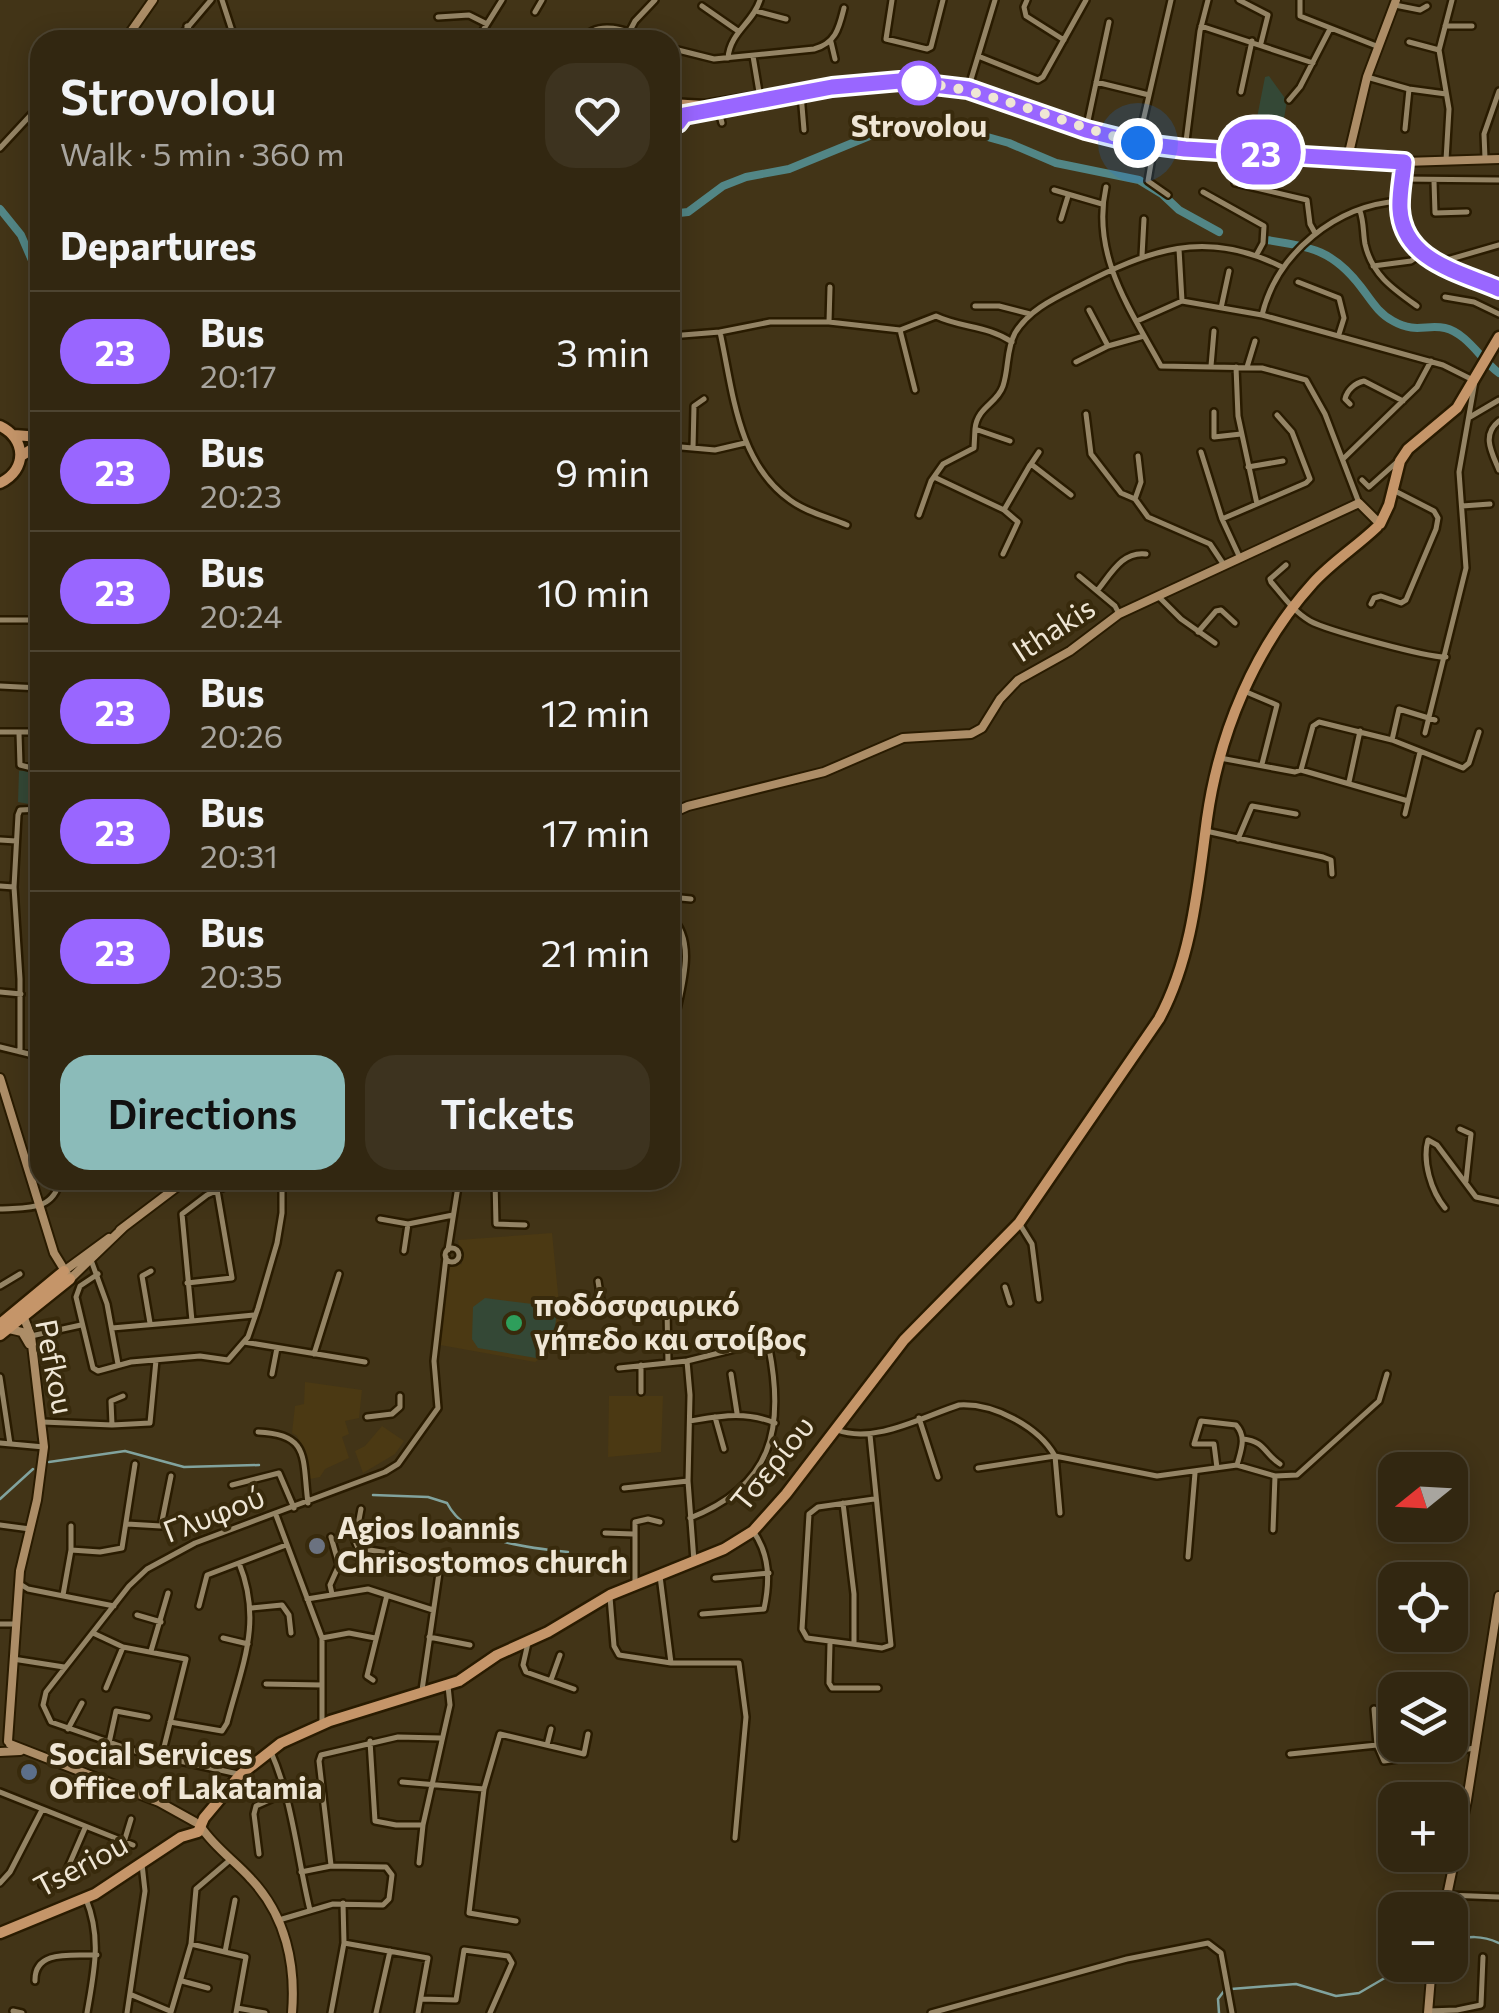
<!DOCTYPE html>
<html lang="en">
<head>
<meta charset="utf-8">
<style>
  body { margin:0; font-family:Commissioner,sans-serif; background:#3d331f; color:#f1f3f6; height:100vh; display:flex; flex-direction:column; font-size:38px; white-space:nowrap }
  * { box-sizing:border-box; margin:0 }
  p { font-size:32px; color:#a8a59f }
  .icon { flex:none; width:55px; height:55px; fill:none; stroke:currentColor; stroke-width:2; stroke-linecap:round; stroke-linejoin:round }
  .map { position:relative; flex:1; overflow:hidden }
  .drawer { position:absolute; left:30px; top:30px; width:650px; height:1160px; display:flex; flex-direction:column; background:#322711; border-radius:30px; box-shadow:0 5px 25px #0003,0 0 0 2px #4d4431 }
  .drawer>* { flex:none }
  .badge { padding:0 20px; border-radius:32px; font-size:35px; line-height:65px }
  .needle { width:65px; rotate:252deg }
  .controls { position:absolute; left:1378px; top:1452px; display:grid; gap:20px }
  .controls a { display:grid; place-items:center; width:90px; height:90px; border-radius:20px; background:#322711; box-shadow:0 5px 25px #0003,0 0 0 2px #4d4431; font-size:50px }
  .you { position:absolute; width:50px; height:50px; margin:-25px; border:8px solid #fff; border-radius:50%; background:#1a73e8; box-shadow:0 0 0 15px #1a73e833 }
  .map>.badge { position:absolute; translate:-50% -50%; box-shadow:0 0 0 5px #fff }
  h2 { padding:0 30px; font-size:38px; line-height:90px }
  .round { display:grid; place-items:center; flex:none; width:105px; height:105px; border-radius:30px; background:#3d331f }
  .overview { display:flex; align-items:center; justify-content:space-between; height:170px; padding:0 30px }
  h1 { font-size:48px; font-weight:600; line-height:75px }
  .action { display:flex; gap:20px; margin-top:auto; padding:20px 30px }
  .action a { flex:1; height:115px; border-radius:30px; background:#8bbbb9; color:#111; font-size:40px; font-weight:600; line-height:115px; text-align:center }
  .action a+a { background:#3d331f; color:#f1f3f6 }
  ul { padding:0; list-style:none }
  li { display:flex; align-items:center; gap:30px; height:120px; padding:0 30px; border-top:2px solid #4d4431 }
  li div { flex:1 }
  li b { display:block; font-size:38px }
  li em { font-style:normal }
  li .badge { min-width:110px; font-weight:700; text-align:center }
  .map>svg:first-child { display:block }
</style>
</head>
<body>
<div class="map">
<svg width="1499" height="2013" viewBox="0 0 1499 2013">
  <rect width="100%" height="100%" fill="#423417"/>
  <path fill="#4b3913" d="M552,1233L563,1344L535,1362L440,1345L449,1270L450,1266L462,1264L458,1240Z
    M305,1382L362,1390L359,1418L345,1421L349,1434L342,1437L349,1458L325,1469L320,1477L310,1479L309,1464L297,1436L292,1433L295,1406L304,1404Z
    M609,1396H663L661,1452L608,1457Z
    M382,1426L404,1441L395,1454L363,1473L355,1451L365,1446Z"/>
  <path fill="#344836" d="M1269,76L1287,101L1279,147L1252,143L1265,77Z
    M27,770L40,772V806L18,802L19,771Z
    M670,923C685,940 683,962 670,980Z
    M485,1298L557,1307L554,1341L536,1358L478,1348L472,1339L473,1307Z"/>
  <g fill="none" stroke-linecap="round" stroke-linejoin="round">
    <path stroke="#81a39e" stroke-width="2.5" d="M49,1462L125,1451L184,1467L259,1465
      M373,1495L428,1497L447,1503C467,1542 527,1548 568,1552
      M0,1499L33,1469
      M1450,1941C1469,1936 1481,1935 1499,1943
      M1231,1989L1296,1984L1336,1996L1359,1993L1407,1965
      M1219,2013L1218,1999L1224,1991"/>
    <path stroke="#528686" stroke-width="8" d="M0,209L21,235L40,279
      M670,214L688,212L723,186L746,177L789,169L872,135L922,124H941L1009,143L1056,163L1139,180L1162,194L1179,210L1219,232
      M1267,240C1311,247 1333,250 1361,287C1371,300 1378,313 1393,321C1416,334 1426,324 1445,328C1467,333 1482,361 1499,373"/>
    <g stroke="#291b00" stroke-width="10">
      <path id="street" d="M222,0L235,40
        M892,0L886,39L927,49L931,47L943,0
        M1027,0L1024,7L1026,16L1064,40
        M1239,0L1268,15L1261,43
        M1300,0V16L1379,47
        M1395,5L1420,10L1427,6
        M702,6L738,31
        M756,11L786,19
        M535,12L542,0
        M438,17L469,15L487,24
        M187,26L196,40
        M1201,26L1313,63
        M1445,26H1472
        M177,40L211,0
        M477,40L502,0
        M582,40C598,18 628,31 650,40
        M625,40L635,21L655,0
        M831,42L835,59
        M1409,42L1439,50
        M670,48L714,59L814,49C836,43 839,28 844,8
        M753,56L760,98
        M978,56L1038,80L1043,77L1086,0
        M728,58C730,32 753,23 760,0
        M1367,77L1409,89L1446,94
        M1096,82L1149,95
        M969,86L995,0
        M1241,92L1252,41
        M801,94L804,130
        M1289,100L1300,87L1330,29
        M718,108L722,123
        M1405,129L1409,89
        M1086,130L1109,22
        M1138,143L1171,0
        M1154,146L1148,181L1168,195
        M0,148L40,105
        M1185,149L1200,31L1208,0
        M1485,158L1484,134L1499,91
        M1446,160L1449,109L1439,50L1452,0
        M1402,179L1499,180
        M1434,181L1435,213L1467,212
        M1235,183L1307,200L1310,224L1315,233
        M1106,187C1091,255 1130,309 1161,366L1262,368L1306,380L1325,414L1359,503
        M1054,190L1102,204
        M1203,192L1264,226L1263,243L1257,254
        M1360,211C1364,222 1363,233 1365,244C1372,275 1393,289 1417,306
        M1061,219L1068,196
        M1179,249L1182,301
        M1142,256L1144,219
        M1440,262L1499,245
        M1373,266L1411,261L1421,254
        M1298,282L1339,298L1344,318L1339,334
        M1445,297L1474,302L1499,314
        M975,306H999L1030,314
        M1221,308L1229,271
        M1089,310L1108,346
        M1262,315C1277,253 1336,205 1400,201
        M1137,321L1182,301L1262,315L1443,365L1475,381L1459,472L1466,568L1425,733
        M829,322L830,287
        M900,330L915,390
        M720,332C733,391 737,462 790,500C806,512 828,517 847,525
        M670,336L720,332L770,322H829L900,330L936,316C961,328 987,325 1012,342
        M1076,362L1108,346L1144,336
        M1211,366L1214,331
        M1236,367L1238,416L1257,504
        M1247,367L1255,341
        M1350,404L1345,399C1347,390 1355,383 1364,381L1403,401
        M1214,412V437L1241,434
        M1086,414L1091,454L1121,493L1135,499L1148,517L1210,544L1224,565
        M1470,417L1499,400
        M1499,421C1481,435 1492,453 1499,470
        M1010,441L975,429C977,407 997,404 1003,386C1009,368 1006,350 1015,333C1029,310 1053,299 1077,287C1149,250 1205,228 1282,267
        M670,446L715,450L745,443
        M693,448L694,406L704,399
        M1039,452L1031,464L1071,495
        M1201,452L1222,519L1240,558
        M1343,459L1417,387L1431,361
        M1248,467L1283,461
        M934,477L1004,510L1018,522L1003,554
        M1362,480L1369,487L1397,462
        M1135,499L1141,482L1138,456
        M1462,506L1490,504
        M1004,510L1030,465
        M919,515L931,481L943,464L974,448L975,429
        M1222,519L1306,483L1310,479L1292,432L1277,415
        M1286,565L1270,579L1271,582C1283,596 1294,612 1310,621C1326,630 1429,658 1446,657
        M1079,576L1115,606L1119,614
        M1097,591C1111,574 1122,551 1146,554
        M1159,597L1181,619L1215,643
        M1371,604L1374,598L1381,596L1401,603L1406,600L1436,529L1438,518L1434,511L1395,491
        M0,620H40
        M1198,632L1216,611L1221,610L1235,623
        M0,686L40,688
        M1244,691L1277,705L1262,764
        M0,732H40
        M19,733L20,765L40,770
        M1392,740L1399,709L1435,720
        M1220,758L1295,772L1301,770L1408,801
        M1301,770L1313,726L1319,722L1392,740L1463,768L1469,763L1479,732
        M1349,782L1360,731
        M1405,814L1420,752
        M1206,831L1323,857L1331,860L1332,874
        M1238,839L1252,806L1296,814
        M0,840L16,841
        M0,886L14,887
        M670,897L691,899
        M670,916C700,943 678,995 673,1030
        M0,992L21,994
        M0,1047L37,1056
        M20,1052V979L14,887L18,815L20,810L40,809
        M37,1056L34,1095L40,1098
        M1460,1129L1471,1134L1466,1181
        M495,1180L496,1224L525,1225
        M1445,1208C1431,1191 1422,1161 1428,1140L1437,1145L1476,1197L1499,1202
        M0,1209C27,1207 53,1212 60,1180
        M380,1219L408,1224L453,1215
        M1019,1223L1032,1244L1039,1299
        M445 1255a7 7 0 1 1 14 0a7 7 0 1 1-14 0Z
        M448,1250L459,1180
        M404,1251L408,1224
        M91,1260L107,1304L118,1364
        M98,1274L80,1286L76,1297L93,1368L98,1371L131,1362L200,1356L228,1360L248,1337L258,1308L277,1243L282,1213V1180
        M598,1281L602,1307L690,1309
        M187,1283L232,1278L217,1190
        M0,1286L20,1274
        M1005,1287L1010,1303
        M667,1308L668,1363
        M192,1321L254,1315
        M150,1323L142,1276L151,1271
        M112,1328L192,1321L182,1214L207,1195L240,1180
        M31,1336L81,1325
        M244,1342L365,1362
        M314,1354L339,1274
        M687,1361L690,1395L688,1481L694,1561
        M641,1365V1392
        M619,1368L687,1361L759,1343L769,1348C785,1429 772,1486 690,1518
        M272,1374L277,1348
        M731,1374L737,1413
        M0,1377L10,1444
        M123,1396L111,1401L112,1425L150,1423L156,1360
        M367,1417L392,1414L400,1407V1396
        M715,1417L724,1449
        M919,1418L938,1477
        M690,1421C721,1416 745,1411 775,1423
        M43,1422L112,1425
        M837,1430C875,1444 922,1417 959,1405C993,1403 1038,1426 1055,1456L1060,1513
        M258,1432C311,1434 302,1459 308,1503
        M870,1435L891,1645L882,1648L807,1638L802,1629L809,1514L818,1507L874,1499
        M1243,1439C1265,1441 1264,1454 1280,1464
        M0,1443L44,1447
        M978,1468L1055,1456L1157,1476L1237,1465L1275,1476L1297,1475L1379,1401L1387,1374
        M1217,1468L1214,1444H1194L1201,1421L1236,1425C1247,1437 1241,1450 1237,1465
        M232,1485L279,1473L294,1508
        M624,1488L688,1481
        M843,1503L854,1594V1644
        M361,1509L355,1541L358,1548L400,1555L439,1573L422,1690
        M276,1515L322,1638V1724
        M127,1524L161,1526L171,1476
        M0,1525L30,1529
        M1273,1530L1275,1476
        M605,1533L633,1534
        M331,1537L339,1565L330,1585L332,1594
        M71,1550L100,1552L122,1548L135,1464
        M1188,1557L1195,1473
        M660,1576L671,1663
        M715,1578L769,1573
        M635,1583V1522L648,1519L660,1522
        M20,1584L28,1589L114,1606
        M63,1595L71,1550V1526
        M610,1597L614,1646L619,1655L671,1663H739L746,1717L735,1838
        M307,1599L368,1589L433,1610
        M199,1606L207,1575L286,1545
        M252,1608L282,1605L289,1615L291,1633
        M702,1614L764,1609C770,1581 770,1555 753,1531
        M137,1615L161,1622
        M0,1624H14
        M93,1633L123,1647L186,1659L162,1755
        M429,1637L470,1645
        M223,1638L248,1644
        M322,1638L349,1633L375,1638
        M528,1643L523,1665L526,1672L574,1689
        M830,1643L829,1683L832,1688H878
        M151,1651L168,1593
        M13,1659L64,1667
        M373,1680L367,1676L387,1595
        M551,1680L560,1655
        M266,1684L322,1685
        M106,1688L123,1647
        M1374,1709L1377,1745L1384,1761L1475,1748
        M170,1722L222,1731L227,1723C242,1665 263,1622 239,1563
        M68,1729L82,1703
        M370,1741L375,1821L396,1825H423
        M109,1743L116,1711L148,1717
        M547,1745L551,1729
        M271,1752C293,1802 297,1857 310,1910
        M1290,1754L1377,1745
        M238,1774L135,1751L51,1722L43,1705L46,1692L129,1586L147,1569L195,1543L385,1472L398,1464L438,1408L434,1361L446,1257
        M402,1782L484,1789
        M0,1792L133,1845
        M124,1842L131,1819
        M259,1854L254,1814L256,1806L287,1792
        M419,1863L423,1825L450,1705L448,1686
        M331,1865L319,1761L321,1755L398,1737L440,1738
        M0,1883L10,1872L42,1810
        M42,1885L60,1886L85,1828
        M1447,1895L1499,1897
        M86,1899C102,1938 94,1972 87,2013
        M279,1920L333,1904L383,1905L389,1899L392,1875L386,1867L331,1866L301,1872
        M516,1921L469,1913L484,1789L500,1734L584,1754L588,1734
        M344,1943L428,1958L418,2013
        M191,1944L246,1957L236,2013
        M225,1952L235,1900
        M35,1981C34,1949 73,1956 97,1955
        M182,1981L208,1988
        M132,1995L170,2011
        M422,1999L456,2000L464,1950L508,1956L512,1963L490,2013
        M237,2008L265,2013
        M13,2011L22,2013
        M1428,2011L1457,2010L1481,2005L1483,1957
        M171,2012L191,1944L196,1889L230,1860
        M127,2013L145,1891L142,1864
        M331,2013L344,1943L343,1903
        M376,2013L390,1951
        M931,2013L1127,1959L1208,1943L1221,1953L1232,2013"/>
    </g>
    <g stroke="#291b00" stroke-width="12">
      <path id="secondary" d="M125,40L153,0
        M1348,157L1367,77L1396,0
        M1499,159L1404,162C1394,259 1418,255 1499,288
        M670,814L688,806L824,772L903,738L971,734L982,728L1000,699L1018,680L1070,651L1119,614L1359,503L1380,524L1378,525
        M0,1078L54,1253L70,1279L124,1227
        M120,1230L186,1180
        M64,1271L109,1238
        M9,1329L22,1332L29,1344
        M8,1741L20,1571L37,1500L44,1447L31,1336L22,1313
        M10,1744L159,1802L195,1822
        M0,1752L20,1751
        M201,1827C215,1848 235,1861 251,1879C286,1916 296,1965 292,2013
        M1444,1910L1467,1800L1499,1596
        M1428,2013L1432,1965"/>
    </g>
    <g stroke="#291b00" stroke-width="15">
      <path id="primary" d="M670,104L705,106L824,87L900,81L968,89L1086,130L1138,143L1185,149L1404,162
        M670,123H678L684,115L703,110
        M0,426C26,438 28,470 0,483
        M14,435L40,437
        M21,456L40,444
        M1380,524L1389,505L1400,461L1408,449L1457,408L1499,337
        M0,1324L64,1271
        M0,1335L70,1279
        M0,1933L95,1894L181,1837L198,1832L204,1818L240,1775L281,1743L330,1721L459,1681L497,1655L548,1632L610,1595L724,1549L753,1531L786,1494L904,1340L1019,1223L1159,1019C1192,958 1198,886 1207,819C1219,733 1255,647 1313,583C1332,562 1356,547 1377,527"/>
    </g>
    <use href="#street" stroke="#948465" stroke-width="5"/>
    <use href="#secondary" stroke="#ac8d67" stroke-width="8"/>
    <use href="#primary" stroke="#c59569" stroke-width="10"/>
  </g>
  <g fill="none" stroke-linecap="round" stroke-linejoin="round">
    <g stroke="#fff" stroke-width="22">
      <path id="line" d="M670,123H678L684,115L832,87L900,81L968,89L1086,130L1138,143L1185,149L1404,162C1403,177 1399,194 1400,209C1403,261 1460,272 1499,289"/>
    </g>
    <use href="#line" stroke="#96f" stroke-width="15"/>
    <path stroke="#efe6d5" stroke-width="10" stroke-dasharray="0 18" d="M919,83L912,82C990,88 1062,124 1138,143"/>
  </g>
  <circle fill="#fff" stroke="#96f" stroke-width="5" cx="919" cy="83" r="20"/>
  <circle fill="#2e9e5b" stroke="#382a0c" stroke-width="4" cx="514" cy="1323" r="10"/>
  <circle fill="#6b7280" stroke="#382a0c" stroke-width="4" cx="317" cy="1546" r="10"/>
  <circle fill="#5c6f8a" stroke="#382a0c" stroke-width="4" cx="29" cy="1772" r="10"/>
  <g text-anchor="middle" stroke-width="8" stroke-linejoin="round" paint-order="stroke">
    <g font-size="30" font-weight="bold" fill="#efe6d5" stroke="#382a0c">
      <text x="919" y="137">Strovolou</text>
    </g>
    <g font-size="30" fill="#efe6d5" stroke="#382a0c">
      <text transform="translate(1054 630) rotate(-33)" y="10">Ithakis</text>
      <text transform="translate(54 1367) rotate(79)" y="10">Pefkou</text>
      <text transform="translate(773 1464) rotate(-51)" y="10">Τσερίου</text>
      <text transform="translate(214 1515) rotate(-21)" y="10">Γλυφού</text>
      <text transform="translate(81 1866) rotate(-28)" y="10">Tseriou</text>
    </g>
    <g font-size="30" font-weight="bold" fill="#efe6d5" stroke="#382a0c" text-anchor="start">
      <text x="534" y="1316">ποδόσφαιρικό<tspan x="534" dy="34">γήπεδο και στοίβος</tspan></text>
      <text x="337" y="1539">Agios Ioannis<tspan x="337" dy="34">Chrisostomos church</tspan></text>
      <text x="49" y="1765">Social Services<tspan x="49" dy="34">Office of Lakatamia</tspan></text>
    </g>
  </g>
</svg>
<div class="controls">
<a><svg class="needle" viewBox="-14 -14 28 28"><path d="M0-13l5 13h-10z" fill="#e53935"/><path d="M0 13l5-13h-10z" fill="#a8a59f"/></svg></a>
<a><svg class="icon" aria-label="locate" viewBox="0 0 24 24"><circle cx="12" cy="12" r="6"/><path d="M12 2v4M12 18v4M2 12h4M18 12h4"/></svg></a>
<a><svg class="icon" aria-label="layers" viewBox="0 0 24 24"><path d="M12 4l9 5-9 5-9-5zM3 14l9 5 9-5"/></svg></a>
<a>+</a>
<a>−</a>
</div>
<div class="you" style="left:1138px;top:143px"></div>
<b class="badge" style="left:1261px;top:152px;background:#96f;color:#fff">23</b>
<section class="drawer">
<div class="overview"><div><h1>Strovolou</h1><p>Walk · 5 min · 360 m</p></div><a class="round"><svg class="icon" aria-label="heart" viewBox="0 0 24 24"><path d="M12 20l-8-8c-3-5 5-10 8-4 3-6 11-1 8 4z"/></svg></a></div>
<h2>Departures</h2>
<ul>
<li><span class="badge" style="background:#96f;color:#fff">23</span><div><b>Bus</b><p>20:17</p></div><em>3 min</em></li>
<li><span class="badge" style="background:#96f;color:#fff">23</span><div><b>Bus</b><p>20:23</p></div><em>9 min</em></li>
<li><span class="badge" style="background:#96f;color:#fff">23</span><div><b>Bus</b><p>20:24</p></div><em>10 min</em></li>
<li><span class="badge" style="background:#96f;color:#fff">23</span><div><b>Bus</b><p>20:26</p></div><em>12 min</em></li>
<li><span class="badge" style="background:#96f;color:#fff">23</span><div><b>Bus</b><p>20:31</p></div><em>17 min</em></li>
<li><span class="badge" style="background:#96f;color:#fff">23</span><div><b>Bus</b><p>20:35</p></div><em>21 min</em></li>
</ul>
<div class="action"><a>Directions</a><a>Tickets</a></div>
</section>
</div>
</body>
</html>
